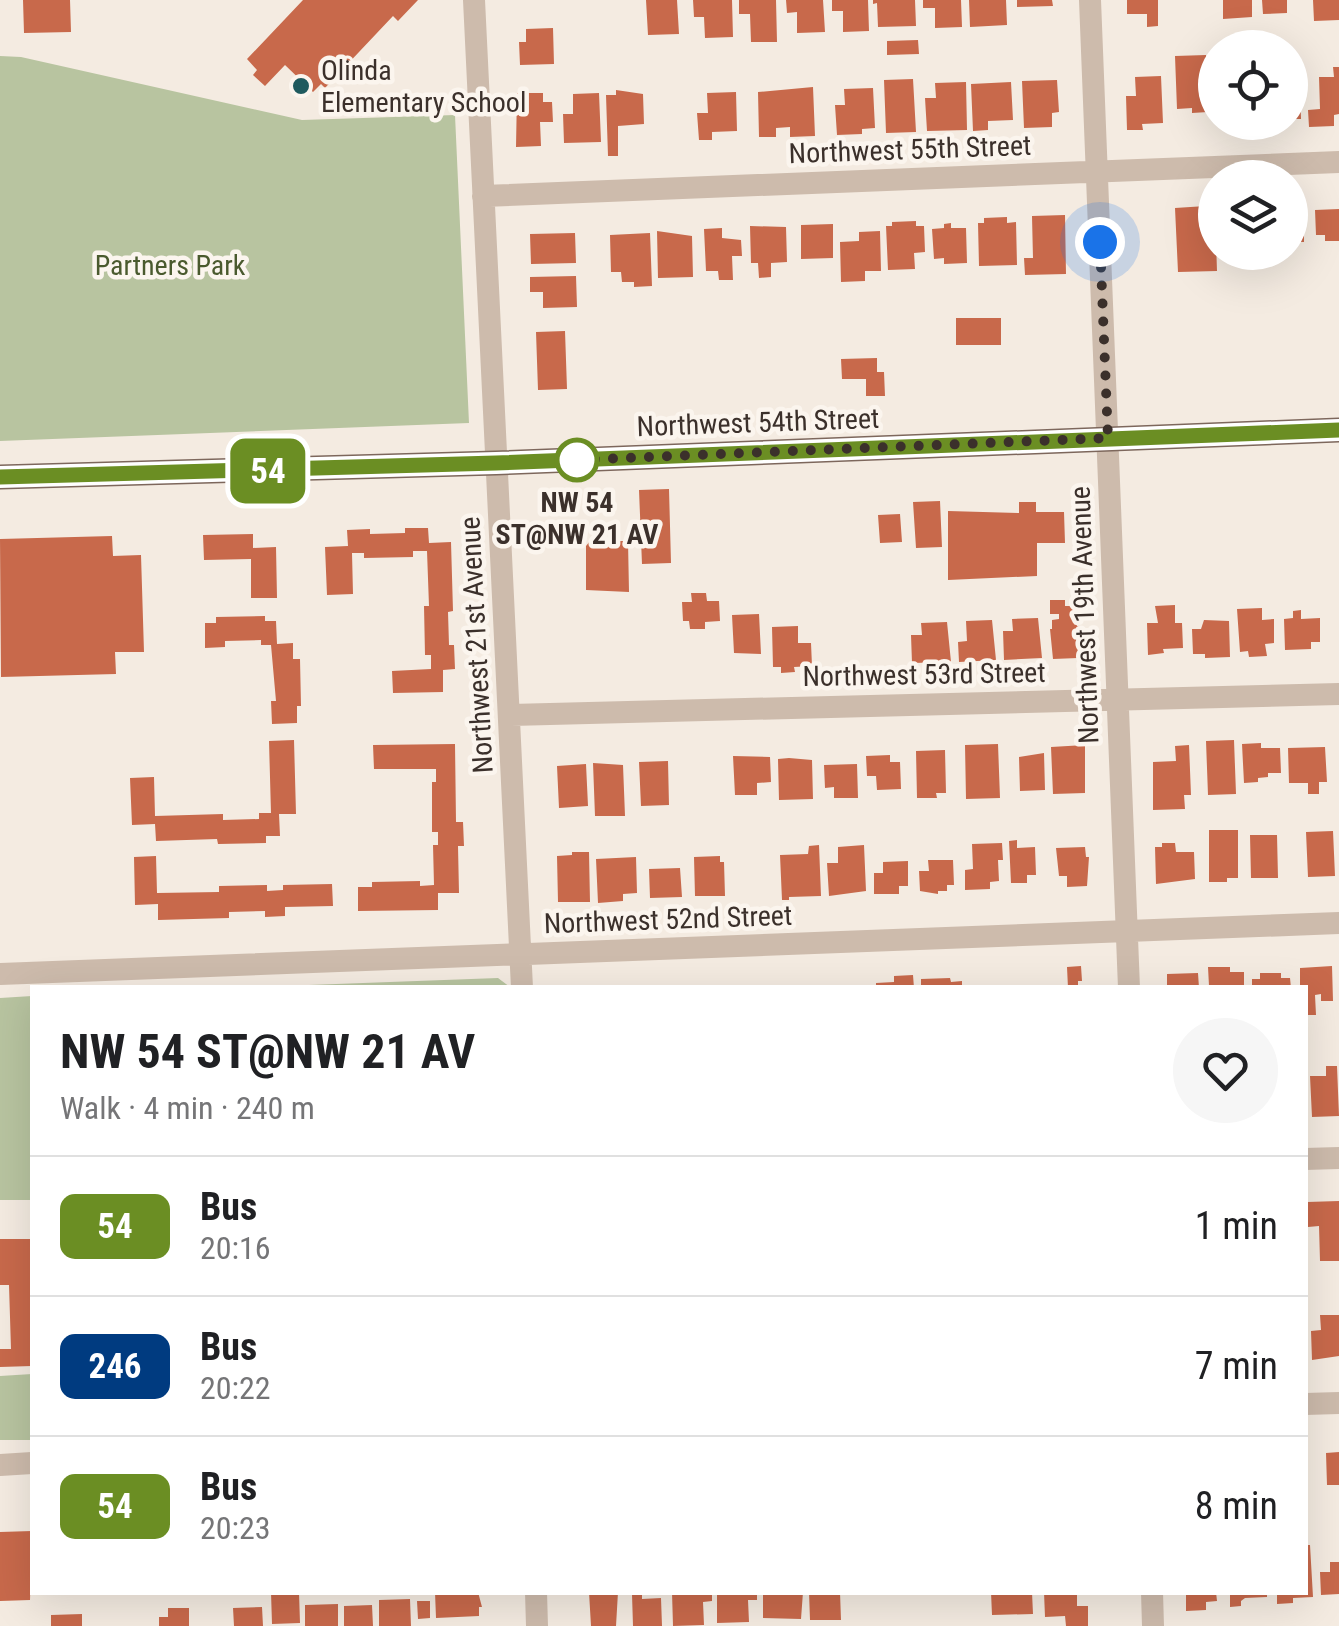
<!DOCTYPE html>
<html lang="en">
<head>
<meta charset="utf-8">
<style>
  body { margin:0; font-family:"Roboto Condensed",sans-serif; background:#f6f6f6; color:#202124; height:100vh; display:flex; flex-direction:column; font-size:38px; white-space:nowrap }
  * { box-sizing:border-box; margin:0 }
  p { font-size:32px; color:#757577 }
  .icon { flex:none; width:55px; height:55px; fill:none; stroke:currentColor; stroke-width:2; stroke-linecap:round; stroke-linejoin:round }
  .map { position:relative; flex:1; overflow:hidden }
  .drawer { position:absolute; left:30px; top:985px; width:1278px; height:610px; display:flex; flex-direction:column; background:#fff; border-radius:0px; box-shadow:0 10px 40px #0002 }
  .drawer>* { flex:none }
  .badge { padding:0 20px; border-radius:15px; font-size:35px; line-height:65px }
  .tools { position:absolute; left:1198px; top:30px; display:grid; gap:20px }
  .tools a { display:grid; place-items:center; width:110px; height:110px; border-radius:50%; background:#fff; box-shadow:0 10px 40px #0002; font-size:50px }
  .you { position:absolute; width:50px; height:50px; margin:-25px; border:8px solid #fff; border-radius:50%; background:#1a73e8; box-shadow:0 0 0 15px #1a73e833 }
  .map>.badge { position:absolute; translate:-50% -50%; box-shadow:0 0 0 5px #fff }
  .round { display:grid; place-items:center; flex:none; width:105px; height:105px; border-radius:52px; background:#f6f6f6 }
  .summary { display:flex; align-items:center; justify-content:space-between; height:170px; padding:0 30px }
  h1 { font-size:48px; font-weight:700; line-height:75px }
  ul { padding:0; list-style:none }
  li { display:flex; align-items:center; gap:30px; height:140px; padding:0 30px; border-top:2px solid #e0e0e0 }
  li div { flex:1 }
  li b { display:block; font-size:38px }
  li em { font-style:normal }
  li .badge { min-width:110px; font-weight:700; text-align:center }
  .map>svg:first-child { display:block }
</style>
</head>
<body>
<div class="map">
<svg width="1339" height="1626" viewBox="0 0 1339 1626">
  <rect width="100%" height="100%" fill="#f4ebe1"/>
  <path fill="#b8c4a0" d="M0,56L21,57L302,120L455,115L469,423L0,441Z
    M498,978L510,987H255Z
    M32,996V1200H0V998Z
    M32,1374V1440H0V1376Z"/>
  <path fill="#c8694b" d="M23,0H70L71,32L24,33Z
    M303,0H418L398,21L393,16L325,88L321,84L313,92L285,65L265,86L253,75L257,70L247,59Z
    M646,0H677L679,34L648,35Z
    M693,0H732L733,37L705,38L704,17H694Z
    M739,0H776L777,42H751L750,14H739Z
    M786,0H823L825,32L797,33V12L787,13Z
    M832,0H868L869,31L843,32V11H832Z
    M873,0H915L916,26L878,27L877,3L873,4Z
    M923,0H961L962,27L935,28V8H923Z
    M969,0H1006L1007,25L970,27Z
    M1017,0H1052L1053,6L1017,7Z
    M1127,0H1158V26L1147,27V14H1127Z
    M1223,0H1252V17L1223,19Z
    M1262,0H1287V13L1263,14Z
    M1313,0H1339V20L1314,21Z
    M553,28L554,64L520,65L519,42H526V29Z
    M918,40L919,54L887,55V41Z
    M1206,55L1208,112L1192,113V108L1177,109L1175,56Z
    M1333,67H1339V114L1334,115V126L1309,127L1308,110L1320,109L1319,77H1334Z
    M1161,76L1163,123L1142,124L1143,130H1127L1126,96H1136L1135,77Z
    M913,79L916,132L886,133L884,80Z
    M1057,80L1059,112L1052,113V127L1024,128L1022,81Z
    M966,82L967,130L927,131L925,98H936L935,83Z
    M1011,82L1013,120L988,121V130L973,131L971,84Z
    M813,87L815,136L790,137V127L776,128V137H759L758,92Z
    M873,88L875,128L862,129V134L837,135L835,105H845L844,89Z
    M616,90L643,94L644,124L618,126V156H608L606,95H616Z
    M1290,91H1300L1301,119H1290Z
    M736,92L737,131L712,132V140H699L697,113H708L707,93Z
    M517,93H543V102H552L553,122H540L541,146L516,147Z
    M599,93L601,142L564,143L563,114H573V94Z
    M1206,206V211H1215L1217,271L1178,272L1175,208Z
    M1339,209V241H1325V235H1316L1315,210Z
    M1290,211H1295V218H1304V242H1290Z
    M1065,215L1066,274L1025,275L1024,258H1033L1032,216Z
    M1007,217V223L1016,222L1017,265L979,266L978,223H984V218Z
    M916,221V226H924L925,252L914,253L915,269L888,270L886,226H892V222Z
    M951,223V228H966L967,263L944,264V258L934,259L932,229L944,228V224Z
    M833,224V258L801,259V225Z
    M750,226L786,227L787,262L771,263V277L759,278L758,263H751Z
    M722,228V238L741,240L742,256H732L733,280H719L718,271H706L704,229Z
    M657,231L692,236L693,277L658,278Z
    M880,231L881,271H865V281L841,282L840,242L859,241V232Z
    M575,233L576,263L531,264L530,234Z
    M650,233L652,286L634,287V282H622L621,272H611L610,235Z
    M576,276L577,307L543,308V292H530V277Z
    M956,318H1001V345H956Z
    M565,331L567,389L538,390L536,332Z
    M877,358V372H884L885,396H866V379H842L841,359Z
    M669,489L671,563L642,564L639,490Z
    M940,501L942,547L916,548L913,502Z
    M1019,502H1036V512H1064L1065,543H1037V576L948,580V511L1019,513Z
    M900,514L902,542L880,543L878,515Z
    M405,528H428L429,543L451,542L453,611L448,612L449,645H454L455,669L443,670V692L393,693L392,671L431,669V655H425L424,606H429L427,551H413V557L364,558V553H352L353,594L327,595L325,547L348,546L347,530L370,529V534L405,533Z
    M253,534V548L276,547L277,598H251V559L204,560L203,535Z
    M112,536L113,556L141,555L144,652H115L116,674L1,677L0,539Z
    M590,541H628L629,592L586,590V546Z
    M691,593H706L707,601H719L720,621L705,622V629H690L689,621H683L682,602H692Z
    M1050,600H1065V606H1076V614H1072L1073,618H1077V626H1080L1078,658L1053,659L1050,629H1052V620L1059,619V614H1050Z
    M1175,605V623H1182L1183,648L1163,649L1164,653L1148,655L1147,623H1158L1155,606Z
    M1262,608V620L1274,619V643L1265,644L1267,656L1249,657L1248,651L1240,652L1237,609Z
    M1301,610V619L1320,618V642H1311V649L1285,650L1284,619L1293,618V611Z
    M759,614L761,654L734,653L732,615Z
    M265,616V621H276L277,644L293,643V659H300L301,706H297V723L272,724L271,701H276L271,645H261V640L225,641V647L205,648V623H216V617Z
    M1038,618L1042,658L1004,660L1003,631H1013L1012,619Z
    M992,620L996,660L959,662L958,642L967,641L966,621Z
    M1204,620L1229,621L1230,657L1205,658V654H1193L1192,629H1201Z
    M947,622L951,662L912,663L911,635H922L921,623Z
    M798,626V643H811L812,666L794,667L795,672L781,673V667H773L772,627Z
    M294,740L296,814H279L280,836H266V843L218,844L217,839L156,841L155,824L132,825L130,778L154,777L155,816L223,814V820L259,819V813H271L269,741Z
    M1234,740L1236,794L1208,795L1206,741Z
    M1261,743V748H1280L1281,773H1268V777L1258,778V782L1244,783L1242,744Z
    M455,744L456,822H463L464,846H458L459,893H438V910L358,911V887H372V882L420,881V886L434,885L433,845H438V832H432V782H436V769H374L373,745Z
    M998,744L1000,798L966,799L965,745Z
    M1085,745V793L1053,794L1051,747Z
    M1189,745L1191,795H1184L1185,809L1153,810V762L1176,761L1175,746Z
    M1325,747L1327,782H1319V794H1308V783H1289L1288,748Z
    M945,750L946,793H936L937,798H917L916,751Z
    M1044,753L1045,790L1020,791L1019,757Z
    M890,755V762H900L901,789L877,790L876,776H867L866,756Z
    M733,756L770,757L771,782L757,783V795H735Z
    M789,758L812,760L813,799L779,800L778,759Z
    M668,761L669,805L641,806L639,762Z
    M593,763L623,765L625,816H595Z
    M586,764L588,806L559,808L557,766Z
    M857,764L858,798H834V787L825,788L824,765Z
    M1209,830H1238V878H1227V882H1209Z
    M1333,831L1335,876L1308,877L1306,832Z
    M1250,835H1277L1278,878H1251Z
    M1017,840V848L1035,847L1036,875H1027V883H1011L1009,841Z
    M1002,843L1003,860H998L999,881L990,882V889L965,890V870L973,869L972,844Z
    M1162,843H1175L1176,852H1194L1195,879L1156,884L1155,847H1162Z
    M819,845L821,896L789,897V900H782L780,855L808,854L809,846Z
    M864,845L866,891L829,896L827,863H838V847Z
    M1085,847L1086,857H1089L1087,886L1067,887V876H1059L1056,848Z
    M572,852H589L590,902H558L557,856L572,855Z
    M156,856L157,893L219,892V886L267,885V891L283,890V885L332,884L333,906L285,907V916L265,917V911L229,912V918L158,920V904L135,905L134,857Z
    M720,856V862H724L725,896H695L694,857Z
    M636,857L637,893L623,894V901L598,903L596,859Z
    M928,860H953L954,885H947V891H938V894L920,891L919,871H929Z
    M908,861V886H899V894H874V873H883V862Z
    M680,868L682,897L650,898L649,869Z
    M1081,966L1082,981H1078V988H1068L1067,967Z
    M1332,966L1333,1001H1321V994L1315,995L1316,1015H1305V988H1300V968Z
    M1208,967H1230V972H1244V988L1209,986Z
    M1198,973L1199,988H1167V974Z
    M1260,973H1281V978H1290L1291,988H1252V979H1260Z
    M913,975L914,988H876V983L894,982V976Z
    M950,978L951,982L962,981V988H921V979Z
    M1326,1066H1337L1339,1116L1312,1117L1310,1076H1326Z
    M1339,1201V1261H1320L1319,1226L1308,1227L1307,1202Z
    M0,1239H32V1366L0,1367V1349H11L9,1285H0Z
    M1320,1315H1339V1356L1312,1360L1311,1331L1321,1330Z
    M1339,1452V1485H1327L1326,1453Z
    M32,1531L30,1600L0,1601V1532Z
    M1305,1545H1310L1313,1597L1293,1598V1603L1277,1604V1592H1305Z
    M1330,1562H1339V1594L1321,1595L1320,1572H1330Z
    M271,1592H299L300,1623L272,1624Z
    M435,1592H478L482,1607H479V1616L436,1618Z
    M589,1592H618L616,1626H591Z
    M672,1592H712V1601L703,1602L704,1625L673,1626Z
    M717,1592H757V1600H748L749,1622L717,1623Z
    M763,1592H803L801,1619L763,1618Z
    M809,1592H840L841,1620H810Z
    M991,1592H1032L1033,1614L992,1615Z
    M1044,1592H1077V1606H1088V1626H1066L1065,1616L1045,1617Z
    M1186,1592H1216L1217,1601L1206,1602V1610L1186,1611Z
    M1230,1592H1267V1597L1245,1598L1241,1601V1606L1230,1607Z
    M642,1593V1599L661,1598L662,1626H633L632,1594Z
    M410,1599L411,1626H379V1600Z
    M417,1601H430V1618L418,1619Z
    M338,1604V1626H305V1605Z
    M372,1605L373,1626H344V1606Z
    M262,1607L263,1626H234L233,1608Z
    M168,1608H189V1626H159V1617H168Z
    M82,1614V1626H51V1615Z"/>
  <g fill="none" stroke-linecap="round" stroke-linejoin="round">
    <path stroke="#cdbbac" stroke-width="22" d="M474,0L522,988
      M1090,0L1129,988
      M483,196L1339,162
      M511,715L1339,694
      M0,974L1339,923
      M1305,1159L1339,1158
      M1305,1404L1339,1403
      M0,1465L32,1463
      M536,1592L537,1626
      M1152,1592L1153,1626"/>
    <path stroke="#7d675c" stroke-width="25" d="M0,477L496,463L1339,430"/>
  </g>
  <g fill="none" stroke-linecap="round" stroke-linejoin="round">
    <g stroke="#fff" stroke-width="22">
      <path id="line" d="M0,477L496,463L1339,430"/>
    </g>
    <use href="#line" stroke="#6b8e23" stroke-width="15"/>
    <path stroke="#3b302b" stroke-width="10" stroke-dasharray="0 18" d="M577,460L1108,438L1100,242"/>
  </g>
  <circle fill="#1f5a5e" stroke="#fbf5ee" stroke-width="4" cx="301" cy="86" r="10"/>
  <circle fill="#fff" stroke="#6b8e23" stroke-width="5" cx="577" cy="460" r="20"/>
  <g text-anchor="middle" stroke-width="9" stroke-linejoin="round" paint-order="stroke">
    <g font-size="28" fill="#3b302b" stroke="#fbf5ee" text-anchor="start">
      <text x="321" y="80">Olinda<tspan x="321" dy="32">Elementary School</tspan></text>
    </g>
    <g font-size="28" fill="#3b302b" stroke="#fbf5ee">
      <text transform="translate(910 149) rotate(-2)" y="10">Northwest 55th Street</text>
      <text transform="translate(758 422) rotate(-2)" y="10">Northwest 54th Street</text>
      <text transform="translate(1084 615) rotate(-92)" y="10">Northwest 19th Avenue</text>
      <text transform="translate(476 645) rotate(-93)" y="10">Northwest 21st Avenue</text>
      <text transform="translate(924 674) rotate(-1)" y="10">Northwest 53rd Street</text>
      <text transform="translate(668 919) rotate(-2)" y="10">Northwest 52nd Street</text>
    </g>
    <g font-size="28" fill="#4a5a2e" stroke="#fbf5ee">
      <text x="170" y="275">Partners Park</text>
    </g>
    <g font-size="28" font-weight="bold" fill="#3b302b" stroke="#fbf5ee">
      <text x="577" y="512">NW 54<tspan x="577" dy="32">ST@NW 21 AV</tspan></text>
    </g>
  </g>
</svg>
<div class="tools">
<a><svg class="icon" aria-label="locate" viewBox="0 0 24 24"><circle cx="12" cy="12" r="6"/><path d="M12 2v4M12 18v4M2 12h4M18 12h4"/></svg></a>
<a><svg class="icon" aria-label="layers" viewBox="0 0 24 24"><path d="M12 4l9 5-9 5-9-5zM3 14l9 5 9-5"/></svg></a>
</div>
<div class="you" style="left:1100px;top:242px"></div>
<b class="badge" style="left:268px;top:471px;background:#6b8e23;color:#fff">54</b>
<section class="drawer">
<div class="summary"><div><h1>NW 54 ST@NW 21 AV</h1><p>Walk · 4 min · 240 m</p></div><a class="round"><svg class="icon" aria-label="heart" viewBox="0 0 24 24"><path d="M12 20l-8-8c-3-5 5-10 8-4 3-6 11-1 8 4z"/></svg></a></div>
<ul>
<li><span class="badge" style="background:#6b8e23;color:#fff">54</span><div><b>Bus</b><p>20:16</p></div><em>1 min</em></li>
<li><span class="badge" style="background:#003b80;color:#fff">246</span><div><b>Bus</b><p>20:22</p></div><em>7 min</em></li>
<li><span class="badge" style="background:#6b8e23;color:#fff">54</span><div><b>Bus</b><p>20:23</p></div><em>8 min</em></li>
</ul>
</section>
</div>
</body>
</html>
